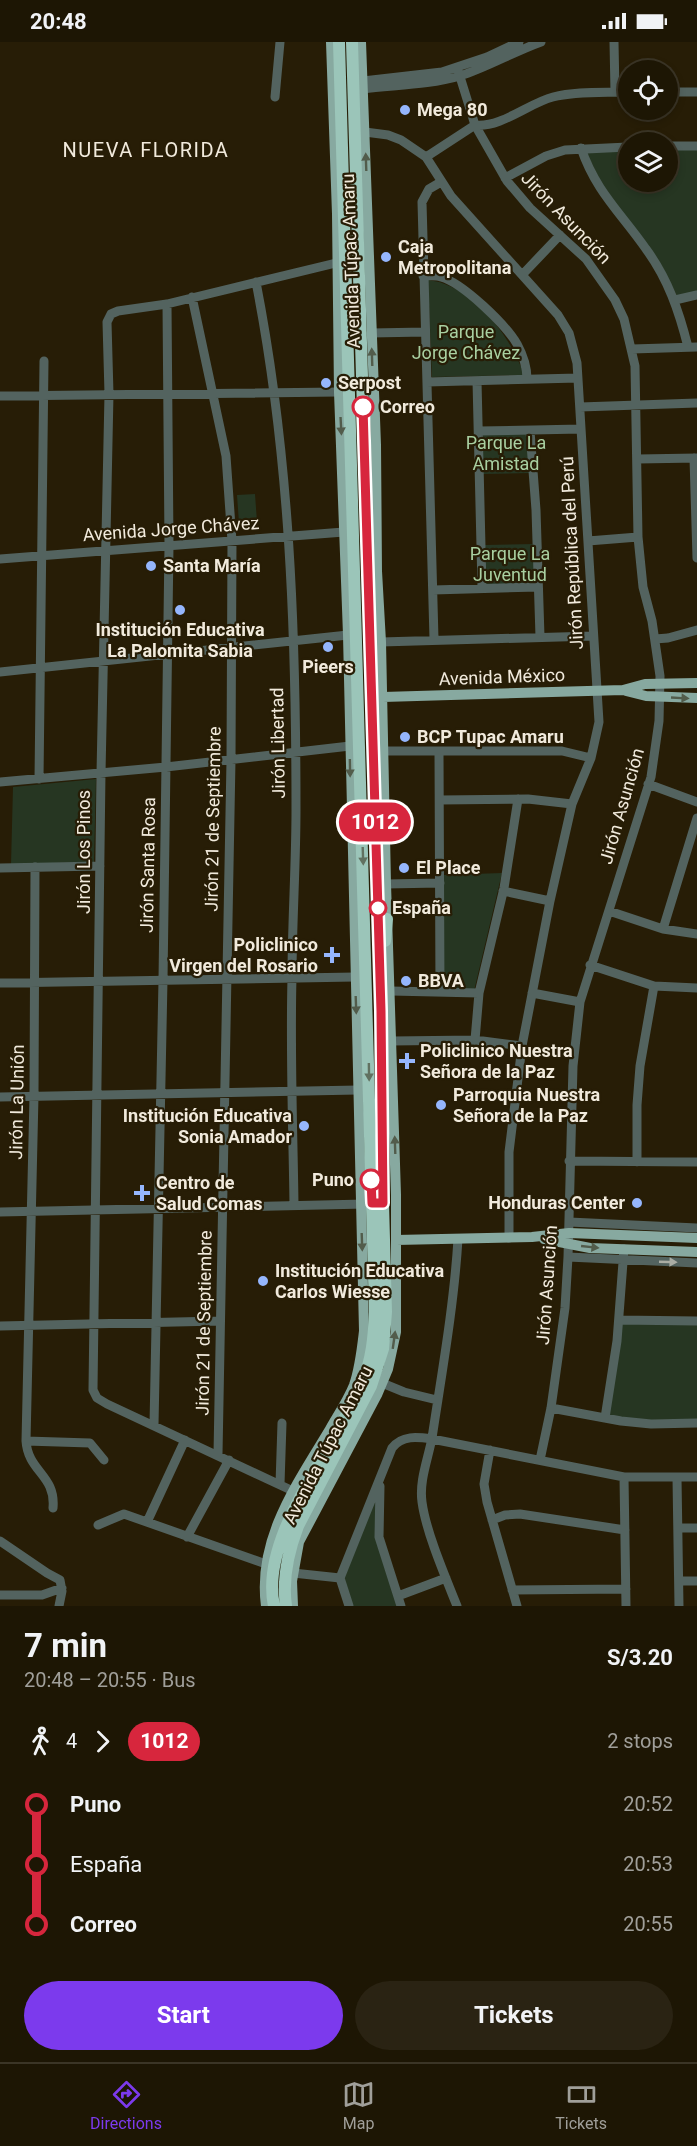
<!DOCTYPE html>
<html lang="en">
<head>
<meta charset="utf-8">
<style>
  body { margin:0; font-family:Roboto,sans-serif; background:#2a2313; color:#f1f3f6; height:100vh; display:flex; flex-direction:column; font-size:22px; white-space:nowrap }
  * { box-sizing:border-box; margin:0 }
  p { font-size:20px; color:#a09f9a }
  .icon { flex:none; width:33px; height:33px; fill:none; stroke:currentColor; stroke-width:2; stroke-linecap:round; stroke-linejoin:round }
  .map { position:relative; height:1564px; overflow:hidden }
  .panel { display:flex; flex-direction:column; background:#1d1604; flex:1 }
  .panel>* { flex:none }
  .badge { padding:0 12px; border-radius:20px; font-size:21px; line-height:39px }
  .controls { position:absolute; left:618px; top:18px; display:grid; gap:12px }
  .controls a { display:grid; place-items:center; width:60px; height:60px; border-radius:50%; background:#1d1604; box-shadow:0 3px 9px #0003,0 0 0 2px #3b3526; font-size:30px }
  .map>.badge { position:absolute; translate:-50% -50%; box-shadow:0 0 0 3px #fff }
  .legs { display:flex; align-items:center; gap:9px; height:66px; padding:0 24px; font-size:20px }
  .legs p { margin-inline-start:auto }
  .overview { display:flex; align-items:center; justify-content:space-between; height:102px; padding:0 24px }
  h1 { font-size:33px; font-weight:700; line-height:45px }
  .button { display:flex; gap:12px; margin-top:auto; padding:12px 24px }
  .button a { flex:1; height:69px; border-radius:36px; background:#7c3aed; color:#fff; font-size:24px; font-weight:700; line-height:69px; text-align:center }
  .button a+a { background:#2a2313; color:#f1f3f6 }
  ul { padding:0 24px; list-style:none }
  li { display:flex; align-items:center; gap:21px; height:60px; font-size:22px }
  li i { display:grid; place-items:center; width:9px; height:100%; margin:0 8px; background:currentColor }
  li i::after { content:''; width:15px; height:15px; margin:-8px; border:4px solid; border-radius:50%; background:#1d1604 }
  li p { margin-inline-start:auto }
  li:first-child i { background:linear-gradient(#0000 50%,currentColor 0) }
  li:last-child i { background:linear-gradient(currentColor 50%,#0000 0) }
  .status { display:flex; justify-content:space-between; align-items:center; height:42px; padding:0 30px; background:#1d1604; direction:ltr }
  .status svg { height:16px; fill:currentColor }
  .menu { display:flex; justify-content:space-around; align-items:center; height:84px; border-top:2px solid #3b3526; background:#1d1604; font-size:16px; color:#a09f9a }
  .menu a { display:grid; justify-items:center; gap:3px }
  .menu .active { color:#7c3aed }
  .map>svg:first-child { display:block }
</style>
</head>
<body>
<div class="status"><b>20:48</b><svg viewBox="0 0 49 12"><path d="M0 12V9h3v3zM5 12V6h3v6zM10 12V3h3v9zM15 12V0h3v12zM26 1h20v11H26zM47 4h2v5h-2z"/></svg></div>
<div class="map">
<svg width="697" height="1564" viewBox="0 0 697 1564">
  <rect width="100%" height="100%" fill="#271d06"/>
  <path fill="#263622" d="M668,107H697V250L677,254L662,224L603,145L586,109L628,108V140H668Z
    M428,238C471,242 512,295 524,333L432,335Z
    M528,391L531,431L483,432L482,392Z
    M255,452L257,480L239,481L237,453Z
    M535,502L536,542L486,543L485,503Z
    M96,737L94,820L11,822L13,745Z
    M502,831L474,949L443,947L444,833Z
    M697,1281V1377L651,1378L611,1375L609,1372L622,1282Z
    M376,1452L375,1478L398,1564H352L344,1535Z"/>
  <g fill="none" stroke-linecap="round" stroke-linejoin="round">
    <path stroke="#53635f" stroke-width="9" d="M614,0L615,50
      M457,25L475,83L507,139L530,166L586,217L615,258L624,277L635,324L638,495L643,545L652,579L660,634L659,679L651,735L580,960L573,1024L568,1215L565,1266L551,1366L540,1418
      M363,39L442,30L487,15L519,0
      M363,47C395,43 429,43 460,34C488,25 513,10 541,0
      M668,50H697
      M275,55L280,0
      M365,90L388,93L401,98L426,115L451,154L558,273L569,291L577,321L599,680L591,716L572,762L550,859L522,1004L509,1110V1196
      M668,104H697
      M581,106C596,150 621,171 646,207C668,237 679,269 688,305
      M426,115L475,83C501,86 529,61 553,55C577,49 604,51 628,50
      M505,136L546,114L565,108L628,105
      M523,232L560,193
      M423,234C429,234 436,233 441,235C463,241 506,283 517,302C523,313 527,325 527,337
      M256,240C290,414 296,591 296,768C296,824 292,880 292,936C290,1011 293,1087 294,1163
      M192,255L226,414L232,499L231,718L218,1412
      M675,258L697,253
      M371,291L425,290
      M632,307L697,305
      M477,339L482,546
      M427,340L578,336
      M0,354L339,350
      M580,365L697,361
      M479,389L581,387
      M530,389L536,468L540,595
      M694,416L697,516
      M638,417L697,416
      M588,499L638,495
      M0,517L344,490
      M433,548L538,545
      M434,597L422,160L429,147L441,140
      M655,597L668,596L697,588
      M381,600L593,594
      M0,630L348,593
      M384,709H562L591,716
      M439,710L440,950
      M39,737L44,319
      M0,740L166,725L350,704
      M648,742L697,760
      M440,758L528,757L572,762
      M35,825L34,1054L26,1399C28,1430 56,1433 53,1466
      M0,826L100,824
      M386,842L440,841
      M503,849L550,859
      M609,869L663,887L697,892
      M663,887L697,776
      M590,923L654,944L697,946
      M0,941L355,935
      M391,949L479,951
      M532,951L580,960
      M475,998L479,951L504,846L518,757
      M392,999L475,998L522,1004
      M0,1055L358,1048
      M569,1119L697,1120
      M637,1120V1063L640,1024L654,944
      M0,1170L366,1162
      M569,1180L697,1186
      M568,1215L697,1221
      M619,1278L697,1279
      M0,1284L220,1279
      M382,1341L404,1350L437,1358
      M551,1366L621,1379L651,1382L697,1381
      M605,1376L617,1299L624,1207
      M154,1383L163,938L169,504L167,262
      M26,1399L90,1401L104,1418
      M490,1408L484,1442L487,1460L517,1564
      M624,1435L626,1564
      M677,1436L679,1564
      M280,1442L282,1381
      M380,1444L379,1495L401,1564
      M293,1449L107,1362L97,1356L93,1348L101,731L109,352L107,280L111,272L118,269L167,262L336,221
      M492,1478L505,1473L520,1472L625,1488
      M147,1480L185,1398
      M98,1483L124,1472L266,1522
      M678,1486H697
      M187,1495L229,1418
      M0,1499L47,1531L60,1538L62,1549L59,1564
      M293,1531L340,1536
      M679,1539H697
      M512,1548L626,1547
      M0,1553H42L62,1546
      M398,1554L446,1536
      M349,1564L340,1536L392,1406C402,1393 417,1395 432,1397L624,1435H697
      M457,1564C445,1534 426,1490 422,1460C419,1439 428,1417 432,1396C442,1330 454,1263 458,1197"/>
    <path stroke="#87a9a0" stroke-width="10" d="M626,649L646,654L697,656
      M383,655L623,648L645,642L697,641
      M544,1197L590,1206L697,1210
      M396,1198L532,1195L569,1191L697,1196
      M266,1564C257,1497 297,1442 330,1387C338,1373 348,1358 354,1343C360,1326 362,1306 364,1289L348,593L339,350L337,172L331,0
      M293,1564L292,1539L299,1500L377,1353L388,1327L396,1290V1153L386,842L381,600L377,529L376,403L361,0"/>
    <path stroke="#9bc5b9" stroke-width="12" d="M385,899L387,877
      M274,1564C259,1493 336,1406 362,1341C372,1318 374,1294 375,1270L339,0
      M286,1564C282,1536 288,1510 298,1484L371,1344L383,1307L386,1270L383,1161L381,969L352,0"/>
  </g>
  <defs><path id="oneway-solid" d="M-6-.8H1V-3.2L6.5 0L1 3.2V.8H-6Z" transform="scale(1.5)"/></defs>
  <g fill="#525c4b">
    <use href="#oneway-solid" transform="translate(366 120) rotate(-92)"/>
    <use href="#oneway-solid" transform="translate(372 315) rotate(-92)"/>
    <use href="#oneway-solid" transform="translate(341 384) rotate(87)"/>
    <use href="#oneway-solid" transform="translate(680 656) rotate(3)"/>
    <use href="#oneway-solid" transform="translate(350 726) rotate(89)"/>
    <use href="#oneway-solid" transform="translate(356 963) rotate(88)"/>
    <use href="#oneway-solid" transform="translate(395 1103) rotate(-92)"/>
    <use href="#oneway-solid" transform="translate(362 1200) rotate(88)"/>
    <use href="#oneway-solid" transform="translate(590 1205) rotate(6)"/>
    <use href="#oneway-solid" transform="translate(394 1298) rotate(-82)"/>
  </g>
  <g fill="#617160">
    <use href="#oneway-solid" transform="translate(363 814) rotate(88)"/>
    <use href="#oneway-solid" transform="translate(369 1030) rotate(89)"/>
  </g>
  <use fill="#aaada4" href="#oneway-solid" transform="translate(668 1220) rotate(2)"/>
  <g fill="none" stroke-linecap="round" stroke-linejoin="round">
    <g stroke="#fff" stroke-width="14">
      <path id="line-1" d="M363,365L381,969L383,1161H372L371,1138"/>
    </g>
    <use href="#line-1" stroke="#d7263d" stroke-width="9"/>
  </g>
  <g fill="#95b6fd" stroke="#271d06" stroke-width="2">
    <circle cx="405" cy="68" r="6"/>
    <circle cx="386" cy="215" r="6"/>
    <circle cx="326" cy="341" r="6"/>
    <circle cx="151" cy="524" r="6"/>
    <circle cx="180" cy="568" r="6"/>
    <circle cx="328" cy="605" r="6"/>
    <circle cx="405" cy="695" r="6"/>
    <circle cx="404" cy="826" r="6"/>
    <path d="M329 904h6v6h6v6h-6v6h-6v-6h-6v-6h6z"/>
    <circle cx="406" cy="939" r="6"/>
    <path d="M404 1010h6v6h6v6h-6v6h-6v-6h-6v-6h6z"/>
    <circle cx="441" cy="1063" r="6"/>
    <circle cx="304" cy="1084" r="6"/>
    <path d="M139 1142h6v6h6v6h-6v6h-6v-6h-6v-6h6z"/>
    <circle cx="637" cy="1161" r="6"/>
    <circle cx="263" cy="1239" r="6"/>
  </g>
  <g fill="#fff" stroke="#d7263d" stroke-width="3">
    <circle cx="363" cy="365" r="10"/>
    <circle cx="378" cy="866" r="8"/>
    <circle cx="371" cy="1138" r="10"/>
  </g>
  <g text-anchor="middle" stroke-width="4.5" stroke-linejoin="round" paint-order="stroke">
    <g font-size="18" font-weight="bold" fill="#f1eadc" stroke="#271d06" text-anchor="start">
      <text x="417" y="74">Mega 80</text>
      <text x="398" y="211">Caja<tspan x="398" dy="21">Metropolitana</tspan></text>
      <text x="338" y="347">Serpost</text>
      <text x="163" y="530">Santa María</text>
      <text x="180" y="594" text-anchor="middle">Institución Educativa<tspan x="180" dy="21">La Palomita Sabia</tspan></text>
      <text x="328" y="631" text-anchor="middle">Pieers</text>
      <text x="417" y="701">BCP Tupac Amaru</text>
      <text x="416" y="832">El Place</text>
      <text x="318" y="909" text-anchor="end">Policlinico<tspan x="318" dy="21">Virgen del Rosario</tspan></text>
      <text x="418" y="945">BBVA</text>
      <text x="420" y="1015">Policlinico Nuestra<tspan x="420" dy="21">Señora de la Paz</tspan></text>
      <text x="453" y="1059">Parroquia Nuestra<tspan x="453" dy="21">Señora de la Paz</tspan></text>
      <text x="292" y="1080" text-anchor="end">Institución Educativa<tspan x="292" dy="21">Sonia Amador</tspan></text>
      <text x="156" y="1147">Centro de<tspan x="156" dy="21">Salud Comas</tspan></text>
      <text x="625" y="1167" text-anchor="end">Honduras Center</text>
      <text x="275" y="1235">Institución Educativa<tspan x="275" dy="21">Carlos Wiesse</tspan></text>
    </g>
    <g font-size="18" fill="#f1eadc" stroke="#271d06">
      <text transform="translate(566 176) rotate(46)" y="6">Jirón Asunción</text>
      <text transform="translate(351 219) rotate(-92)" y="6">Avenida Túpac Amaru</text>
      <text transform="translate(171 487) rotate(-4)" y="6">Avenida Jorge Chávez</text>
      <text transform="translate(572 511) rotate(-93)" y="6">Jirón República del Perú</text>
      <text transform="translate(502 635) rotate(-2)" y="6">Avenida México</text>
      <text transform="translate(278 701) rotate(-91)" y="6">Jirón Libertad</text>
      <text transform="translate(622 764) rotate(-74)" y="6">Jirón Asunción</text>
      <text transform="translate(213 777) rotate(-89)" y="6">Jirón 21 de Septiembre</text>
      <text transform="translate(84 810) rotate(-90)" y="6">Jirón Los Pinos</text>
      <text transform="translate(148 823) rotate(-89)" y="6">Jirón Santa Rosa</text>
      <text transform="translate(17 1060) rotate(-89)" y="6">Jirón La Unión</text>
      <text transform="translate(547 1243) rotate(-86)" y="6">Jirón Asunción</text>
      <text transform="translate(204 1281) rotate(-89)" y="6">Jirón 21 de Septiembre</text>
      <text transform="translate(328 1403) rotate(-63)" y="6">Avenida Túpac Amaru</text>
    </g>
    <g font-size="18" fill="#a9d0a1" stroke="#271d06">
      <text x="466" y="296">Parque<tspan x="466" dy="21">Jorge Chávez</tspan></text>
      <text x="506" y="407">Parque La<tspan x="506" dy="21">Amistad</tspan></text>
      <text x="510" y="518">Parque La<tspan x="510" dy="21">Juventud</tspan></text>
    </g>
    <g font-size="18" font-weight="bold" fill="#f1eadc" stroke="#271d06" text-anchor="start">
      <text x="380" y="371">Correo</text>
      <text x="392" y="872">España</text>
      <text x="354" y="1144" text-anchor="end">Puno</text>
    </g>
    <g font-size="20" letter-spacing="1.5" fill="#f1eadc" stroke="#271d06">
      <text x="146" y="115">NUEVA FLORIDA</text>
    </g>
  </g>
</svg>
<div class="controls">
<a><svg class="icon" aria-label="locate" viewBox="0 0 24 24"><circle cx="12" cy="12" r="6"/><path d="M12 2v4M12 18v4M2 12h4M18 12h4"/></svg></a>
<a><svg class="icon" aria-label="layers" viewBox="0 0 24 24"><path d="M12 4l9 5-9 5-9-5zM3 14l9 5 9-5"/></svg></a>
</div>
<b class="badge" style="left:375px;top:780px;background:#d7263d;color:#fff">1012</b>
</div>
<section class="panel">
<div class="overview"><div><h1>7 min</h1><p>20:48 – 20:55 · Bus</p></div><b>S/3.20</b></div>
<div class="legs"><svg class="icon" aria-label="walk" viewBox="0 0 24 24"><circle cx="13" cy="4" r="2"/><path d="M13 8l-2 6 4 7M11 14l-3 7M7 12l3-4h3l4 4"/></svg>4<svg class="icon" aria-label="forward" viewBox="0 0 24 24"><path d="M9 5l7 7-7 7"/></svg><b class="badge" style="background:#d7263d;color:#fff">1012</b><p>2 stops</p></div>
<ul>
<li><i style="color:#d7263d"></i><b>Puno</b><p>20:52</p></li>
<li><i style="color:#d7263d"></i><span>España</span><p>20:53</p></li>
<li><i style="color:#d7263d"></i><b>Correo</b><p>20:55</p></li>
</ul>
<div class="button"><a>Start</a><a>Tickets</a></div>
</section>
<nav class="menu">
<a class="active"><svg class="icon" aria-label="directions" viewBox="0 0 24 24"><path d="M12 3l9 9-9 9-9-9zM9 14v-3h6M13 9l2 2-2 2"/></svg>Directions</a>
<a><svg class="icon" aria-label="map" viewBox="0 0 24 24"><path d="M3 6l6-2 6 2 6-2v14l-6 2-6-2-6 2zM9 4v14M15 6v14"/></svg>Map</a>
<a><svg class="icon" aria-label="tickets" viewBox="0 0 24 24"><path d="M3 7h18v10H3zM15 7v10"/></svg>Tickets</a>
</nav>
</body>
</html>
